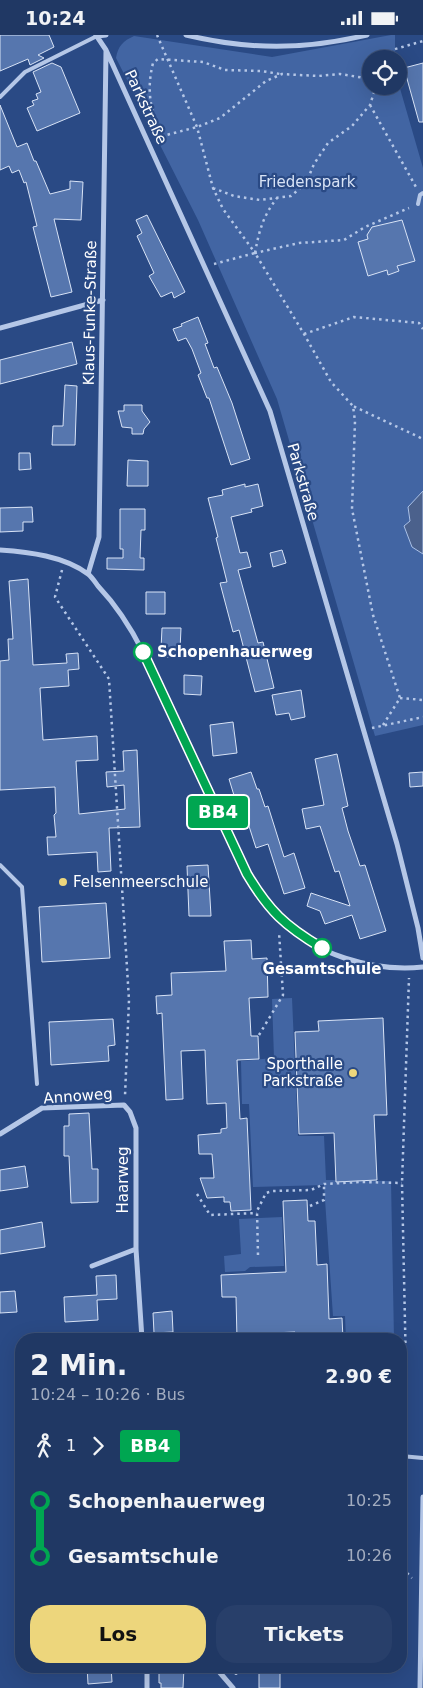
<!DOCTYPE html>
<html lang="de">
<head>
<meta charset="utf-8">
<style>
  body { margin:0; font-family:"DejaVu Sans",sans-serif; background:#283f6a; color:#f1f3f6; height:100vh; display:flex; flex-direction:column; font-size:19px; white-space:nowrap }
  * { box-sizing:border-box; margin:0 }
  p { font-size:16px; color:#a2acbf }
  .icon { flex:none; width:28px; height:28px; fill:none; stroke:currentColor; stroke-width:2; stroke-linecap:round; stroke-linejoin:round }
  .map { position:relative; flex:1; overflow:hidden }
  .details { position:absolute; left:15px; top:1298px; width:392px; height:340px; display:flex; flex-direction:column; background:#203864; border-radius:20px; box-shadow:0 5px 20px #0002,0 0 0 1px #3d5278 }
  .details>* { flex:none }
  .badge { padding:0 10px; border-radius:4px; font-size:18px; line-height:32px }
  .fabs { position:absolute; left:362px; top:15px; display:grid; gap:10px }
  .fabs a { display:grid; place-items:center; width:45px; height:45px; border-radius:50%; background:#203864; box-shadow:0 5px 20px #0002,0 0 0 1px #3d5278; font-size:25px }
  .map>.badge { position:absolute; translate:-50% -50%; box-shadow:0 0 0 2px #fff }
  .legs { display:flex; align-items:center; gap:8px; height:55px; padding:0 15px; font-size:16px }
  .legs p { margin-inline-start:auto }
  .summary { display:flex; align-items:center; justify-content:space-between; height:85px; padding:0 15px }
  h1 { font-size:28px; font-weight:800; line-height:38px }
  .cta { display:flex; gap:10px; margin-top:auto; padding:10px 15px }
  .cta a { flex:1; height:58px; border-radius:20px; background:#edd67c; color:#111; font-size:20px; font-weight:800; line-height:58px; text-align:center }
  .cta a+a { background:#283f6a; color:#f1f3f6 }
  ul { padding:0 15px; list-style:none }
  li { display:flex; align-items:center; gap:18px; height:55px; font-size:19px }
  li i { display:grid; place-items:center; width:8px; height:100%; margin:0 6px; background:currentColor }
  li i::after { content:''; width:12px; height:12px; margin:-6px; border:4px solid; border-radius:50%; background:#203864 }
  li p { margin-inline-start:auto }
  li:first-child i { background:linear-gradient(#0000 50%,currentColor 0) }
  li:last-child i { background:linear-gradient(currentColor 50%,#0000 0) }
  .status { display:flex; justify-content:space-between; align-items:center; height:35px; padding:0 25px; background:#203864; direction:ltr }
  .status svg { height:14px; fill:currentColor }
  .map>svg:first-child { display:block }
</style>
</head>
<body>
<div class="status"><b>10:24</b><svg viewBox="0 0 49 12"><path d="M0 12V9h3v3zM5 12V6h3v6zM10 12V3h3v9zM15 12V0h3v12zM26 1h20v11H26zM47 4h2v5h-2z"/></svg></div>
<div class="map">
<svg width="423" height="1653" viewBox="0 0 423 1653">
  <rect width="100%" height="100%" fill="#2a4a85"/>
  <path fill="#4265a3" d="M391,0H395V24H371V51H399V50L423,133V690L375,701L277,364L198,185L116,23C118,11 123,6 134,1L272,22Z
    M292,963L298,1101H324L326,1145L391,1146L394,1304H346L345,1281H333L324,1150L253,1152L249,1069H242L241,1026L274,1023L272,964Z
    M282,1182L284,1231L250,1232L245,1236L225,1237L224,1221L241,1219L239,1184Z"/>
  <path fill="#4b618c" stroke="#aac1e7" d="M423,456V519L412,512L404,491L410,486L408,472Z"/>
  <path fill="#5676ae" stroke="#d8e3f6" d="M0,0H49L54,12L38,20L44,23L30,30L28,24L0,36Z
    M52,28L61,32L80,78L37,96L27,73L34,70L32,66L38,64L36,59L41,57L33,37Z
    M423,28V87H419L404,33Z
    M0,70L17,112L27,108L34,126H36L50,159L70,154V146L83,147L81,185L54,184L72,257L51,262L33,192L37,191L26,147L24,148L19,135L12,138L9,131L0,135Z
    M147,180L185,257L174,263L172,257L161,262L149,241L154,238L137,201L142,198L136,185Z
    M402,185L415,226L397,231L399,236L388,240L387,235L368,241L358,207L368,204L367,200L372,192Z
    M198,282L208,308L205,309L214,333L217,332L232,368L250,424L231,430L209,363H207L198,340L201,338L192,314L186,303L178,306L173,294L182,291L181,289Z
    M72,307L77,329L0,349V325Z
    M65,350L77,351L75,410H52L53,391H63Z
    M124,370H142V376L150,387L144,394L143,399H132V393L122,392L118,376H124Z
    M19,418H30L31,434L19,435Z
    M128,425L148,426V451H127Z
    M245,449V452L258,449L263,471L251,474L252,477L231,482L240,518L247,517L251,532L238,535L258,608L263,607L274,653L255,657L239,595L233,597L220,548L227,547L216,503L218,502L208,463L223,460L222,455Z
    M32,472L33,487H23V496L0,497V473Z
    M120,474H145V495H141L140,523H144V535L107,534V523H123V514H120Z
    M282,515L286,528L273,532L270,518Z
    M28,544L33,630L67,628L66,619L78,618L79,634L68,635L69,651L40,653L43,705L97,701L98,725L76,726L79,779L125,774L124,750L107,752L106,737L124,736L123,716L137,715L140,792L109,793L111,836L98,837L97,817L48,820L47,802H56L54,780L56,778L55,752L0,755V626L9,625L8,604H13L9,546Z
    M146,557H165V579H146Z
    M162,593H181L180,615H177V622H164V615L161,614Z
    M184,640L202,641L201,660L184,659Z
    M301,655L305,682L291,685L289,678L276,680L272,660Z
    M233,687L237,718L213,721L210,690Z
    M337,719L348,771L342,773L348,796L360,831L365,830L386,896L360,904L352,880L325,889L320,876L307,871L311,858L350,871L339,836L335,837L320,791L306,794L302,774L324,770L315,724Z
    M251,737L257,754H259L265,772L268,771L284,822L294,818L305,853L284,859L268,809L256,813L247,785H244L242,779L240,780L229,744Z
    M423,737V751L410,752L409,738Z
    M208,830L211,881H189L187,831Z
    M106,868L110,923L42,927L39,872Z
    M251,905L252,924L267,923L268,962L249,963L251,1001H258L259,1024L237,1025L240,1084L247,1083L251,1175L231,1176L230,1167H224V1162L207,1163L200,1143H214L212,1119H199L198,1100L221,1098V1094L227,1093L226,1068L207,1069L205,1015L181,1016L183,1064L166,1065L162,978L157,979L156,961L172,960L171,938L226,936L224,906Z
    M383,983L387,1080H374L377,1145L336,1147L334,1098L299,1099L295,997L319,996L318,986Z
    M113,984L115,1010L108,1011L109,1026L51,1030L49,987Z
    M89,1078L92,1134H98V1167L71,1168L69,1121H64V1091H69V1079Z
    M25,1131L28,1152L0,1156V1135Z
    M307,1165L308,1186H315L317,1230L327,1229L329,1284L342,1283L343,1304H295V1297L251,1299L252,1304H237L236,1262H222L221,1240L286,1237L283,1166Z
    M42,1187L45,1212L0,1219V1195Z
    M116,1240L117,1264L97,1265L98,1285L65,1287L64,1262L97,1260L96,1241Z
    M15,1256L17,1277L0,1278V1257Z
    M172,1276L173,1297L154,1298L153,1278Z
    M87,1631H111L112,1647L88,1649Z
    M259,1631H280V1653H259Z
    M159,1632L184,1633L183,1653H161V1648H159Z"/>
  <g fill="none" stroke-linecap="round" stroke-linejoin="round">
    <path stroke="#b5c7e7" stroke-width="2.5" stroke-dasharray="2.5 4" stroke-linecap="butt" d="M157,0L197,92L213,153L223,174L255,218L299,208L344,205L365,192L409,173
      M388,24L392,15L423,6
      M370,70L416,152
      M160,101C151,73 146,57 153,28L158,24L203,27L225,35L261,36L280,39
      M155,103L197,92L220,83L266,46L282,39L318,41L340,39L371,44
      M213,153L234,161L260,165L291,161L306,148L314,129L328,108L352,91L370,70L376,51
      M255,218C259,196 263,181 277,163
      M214,229L255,218L304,299L331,347L353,371
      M304,299L354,282L419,288L423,294
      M62,535L55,562L109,644L129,965L125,1061
      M400,663L423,665
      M383,690L400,663L373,580L352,474L355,386L353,371L423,404
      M372,693L423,682
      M259,1000L283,960L279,897
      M197,1159L210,1180L257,1178
      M310,1171L324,1165V1149
      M258,1220L257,1176L266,1158L273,1156L311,1155L324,1149L360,1147L402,1148
      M405,1412L406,1335L402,1148L409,943
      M405,1430L401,1532L412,1543
      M236,1631V1642"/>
    <path stroke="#b5c7e7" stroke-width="4" d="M0,62L25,37L97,1
      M418,169L420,160L423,158
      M0,830L22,852L37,1049
      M401,1421L423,1423"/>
    <path stroke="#b5c7e7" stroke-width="5" d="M96,0L106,15L270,376L397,809L418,893L423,923
      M186,0C249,15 304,15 367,0
      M97,1L106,0
      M0,293L103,265
      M0,515C29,517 64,521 88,539C92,542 95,547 98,551C117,571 131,593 143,617L247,839C256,854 265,870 278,883C315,920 372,937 423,932
      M88,539L99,502L106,16
      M0,1099L42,1073L124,1070L130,1077L136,1093V1214L142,1304
      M92,1231L136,1214
      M215,1632L233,1653
      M147,1653V1631
      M420,1653L423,1462"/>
  </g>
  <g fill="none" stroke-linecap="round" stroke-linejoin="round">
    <g stroke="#fff" stroke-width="11">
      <path id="line-1" d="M143,617L247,839C269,876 285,891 322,913"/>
    </g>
    <use href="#line-1" stroke="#00a651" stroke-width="8"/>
  </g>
  <g fill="#fff" stroke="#00a651" stroke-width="2.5">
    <circle cx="143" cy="617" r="9"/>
    <circle cx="322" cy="913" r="9"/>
  </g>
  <g fill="#edd67c" stroke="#2a4a85" stroke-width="2">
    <circle cx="63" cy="847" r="5"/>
    <circle cx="353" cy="1038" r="5"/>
  </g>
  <g text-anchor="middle" stroke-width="4.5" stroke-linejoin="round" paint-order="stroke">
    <g font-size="15" fill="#fff" stroke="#2a4a85">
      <text transform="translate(146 72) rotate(65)" y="5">Parkstraße</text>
      <text transform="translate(90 278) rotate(-89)" y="5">Klaus-Funke-Straße</text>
      <text transform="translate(303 447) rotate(74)" y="5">Parkstraße</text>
      <text transform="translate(78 1061) rotate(-4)" y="5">Annoweg</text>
      <text transform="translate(123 1145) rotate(-90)" y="5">Haarweg</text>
    </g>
    <g font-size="15" fill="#d8e3f6" stroke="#2a4a85">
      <text x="307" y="152">Friedenspark</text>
    </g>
    <g font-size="15" font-weight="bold" fill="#fff" stroke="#2a4a85" text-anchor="start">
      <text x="157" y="622">Schopenhauerweg</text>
      <text x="322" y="939" text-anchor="middle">Gesamtschule</text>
    </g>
    <g font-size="15" fill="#fff" stroke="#2a4a85" text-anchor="start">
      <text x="73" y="852">Felsenmeerschule</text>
      <text x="343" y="1034" text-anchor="end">Sporthalle<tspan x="343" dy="17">Parkstraße</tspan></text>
    </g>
  </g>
</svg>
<div class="fabs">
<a><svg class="icon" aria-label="locate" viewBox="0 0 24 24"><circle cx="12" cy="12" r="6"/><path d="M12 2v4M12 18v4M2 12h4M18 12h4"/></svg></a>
</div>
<b class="badge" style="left:218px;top:777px;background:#00a651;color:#fff">BB4</b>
<section class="details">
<div class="summary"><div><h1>2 Min.</h1><p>10:24 – 10:26 · Bus</p></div><b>2.90 €</b></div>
<div class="legs"><svg class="icon" aria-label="walk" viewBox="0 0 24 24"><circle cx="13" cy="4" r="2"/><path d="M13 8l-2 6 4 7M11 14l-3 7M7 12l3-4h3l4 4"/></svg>1<svg class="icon" aria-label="forward" viewBox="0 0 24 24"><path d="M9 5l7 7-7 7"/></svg><b class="badge" style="background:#00a651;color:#fff">BB4</b></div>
<ul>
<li><i style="color:#00a651"></i><b>Schopenhauerweg</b><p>10:25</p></li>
<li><i style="color:#00a651"></i><b>Gesamtschule</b><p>10:26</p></li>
</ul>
<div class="cta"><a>Los</a><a>Tickets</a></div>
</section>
</div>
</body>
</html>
